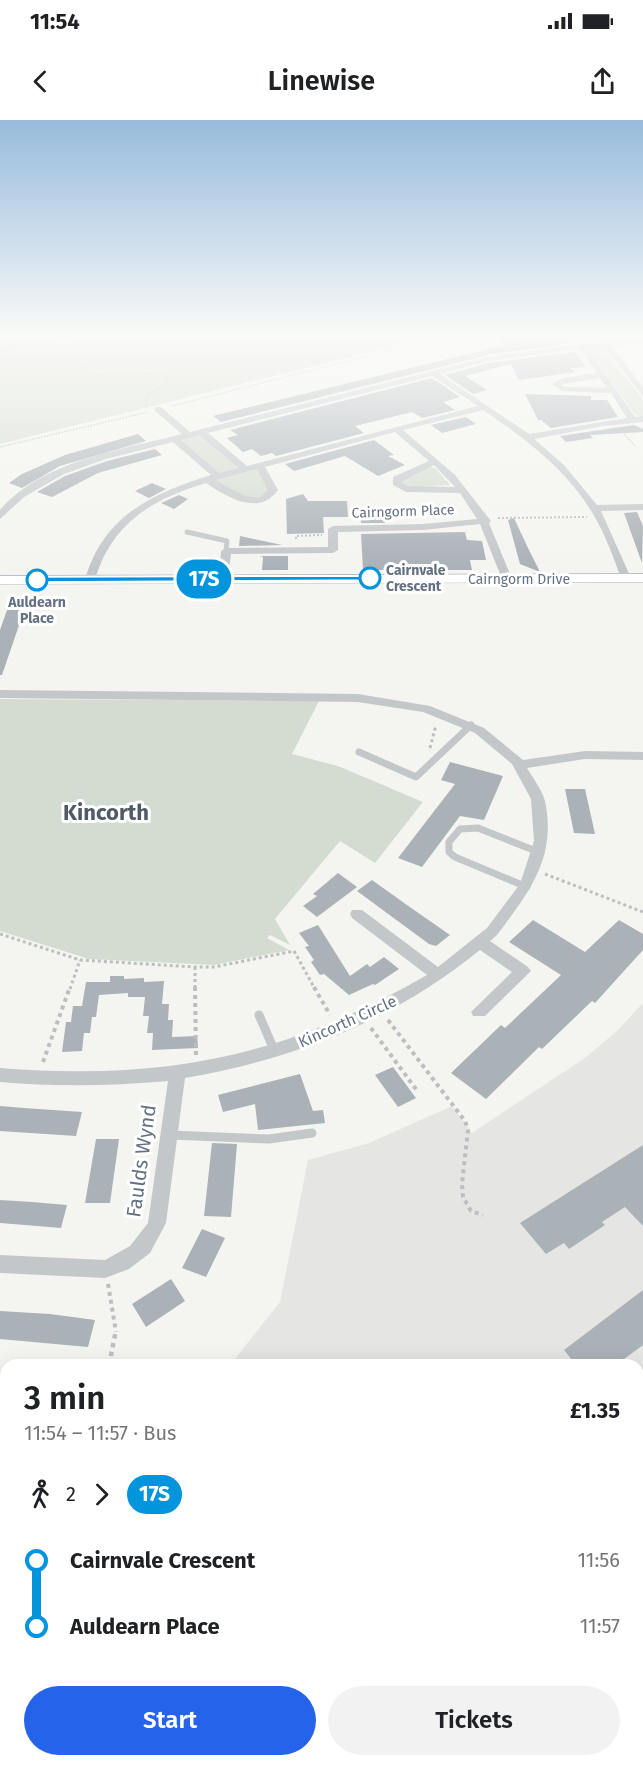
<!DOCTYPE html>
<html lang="en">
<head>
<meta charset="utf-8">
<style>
  body { margin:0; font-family:"Fira Sans",sans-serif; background:#f2f2f2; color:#202124; height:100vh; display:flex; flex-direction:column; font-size:22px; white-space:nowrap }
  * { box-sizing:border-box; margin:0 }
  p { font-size:20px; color:#757577 }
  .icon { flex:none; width:33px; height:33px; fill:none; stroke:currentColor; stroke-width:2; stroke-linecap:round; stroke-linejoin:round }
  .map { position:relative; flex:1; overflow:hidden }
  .side { position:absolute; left:0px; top:1239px; width:644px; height:408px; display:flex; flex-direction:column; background:#fff; border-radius:18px 18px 0 0; box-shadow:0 6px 24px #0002 }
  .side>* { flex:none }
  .badge { padding:0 12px; border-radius:20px; font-size:21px; line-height:39px }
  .map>.badge { position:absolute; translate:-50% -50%; box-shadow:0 0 0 3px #fff }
  .legs { display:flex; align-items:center; gap:9px; height:66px; padding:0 24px; font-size:20px }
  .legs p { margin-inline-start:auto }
  .summary { display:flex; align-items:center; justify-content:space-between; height:102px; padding:0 24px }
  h1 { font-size:33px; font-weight:600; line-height:45px }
  .button { display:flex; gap:12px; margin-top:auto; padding:12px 24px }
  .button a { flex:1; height:69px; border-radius:36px; background:#2563eb; color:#fff; font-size:24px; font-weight:600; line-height:69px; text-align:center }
  .button a+a { background:#f2f2f2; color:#202124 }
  ul { padding:0 24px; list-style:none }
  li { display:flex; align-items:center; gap:21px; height:66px; font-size:22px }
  li i { display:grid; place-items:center; width:9px; height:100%; margin:0 8px; background:currentColor }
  li i::after { content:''; width:15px; height:15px; margin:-8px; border:4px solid; border-radius:50%; background:#fff }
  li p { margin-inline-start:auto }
  li:first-child i { background:linear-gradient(#0000 50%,currentColor 0) }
  li:last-child i { background:linear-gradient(currentColor 50%,#0000 0) }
  .status { display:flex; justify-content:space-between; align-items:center; height:42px; padding:0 30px; background:#fff; direction:ltr }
  .status svg { height:16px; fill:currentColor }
  header { display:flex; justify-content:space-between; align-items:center; height:78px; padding:0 24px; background:#fff; font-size:27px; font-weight:600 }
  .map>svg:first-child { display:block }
</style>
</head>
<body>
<div class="status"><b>11:54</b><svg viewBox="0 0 49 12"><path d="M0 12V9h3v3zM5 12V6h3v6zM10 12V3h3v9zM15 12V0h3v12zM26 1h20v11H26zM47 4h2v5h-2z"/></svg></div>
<header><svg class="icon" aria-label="back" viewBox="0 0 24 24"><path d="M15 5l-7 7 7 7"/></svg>Linewise<svg class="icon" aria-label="share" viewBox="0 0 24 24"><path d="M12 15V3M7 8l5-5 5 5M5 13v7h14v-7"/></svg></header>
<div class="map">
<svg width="643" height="1647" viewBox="0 0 643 1647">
  <rect width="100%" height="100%" fill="#f4f5f0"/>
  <path fill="#e5e6e4" d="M643,883V1315L638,1317V1245H230L280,1182L308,1040L369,1023L452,986L472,1013L585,938L617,911Z"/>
  <path fill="#d4dcd1" d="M0,217H430L0,324Z
    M602,227L643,280V296L635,295L588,229Z
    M201,312L246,349L259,345L271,375L253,380L208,360L217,357L175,319Z
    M430,347L435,348L450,365L414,367L401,363L406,356Z
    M0,579L319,581L292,634L338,646L423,682L375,743L340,721L275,799L290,825L270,815L267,818L289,830L214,845L89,839L0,811Z
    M643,1527V1624L640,1625L643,1647H20L21,1641H638V1530Z"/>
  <path fill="#aab1b7" d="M494,217H566L570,223L488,235L221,302L213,296L505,225Z
    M575,232L586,247L570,248L575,252L519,260L511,244L465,256L487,270L473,274L445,255L488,243Z
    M432,258L460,277L443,282L455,290L422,298L412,292L355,306L364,313L276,336L272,333L261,336L252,329L243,332L227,318L238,315L230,310Z
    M525,274L591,276V280H607L618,297L551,308L541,300H538Z
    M466,297L476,304L442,313L431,305Z
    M634,305L643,309V312L590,315L593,318L566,322L560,316Z
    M138,314L146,321L60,346L22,368L9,363L22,354L65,335Z
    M374,320L394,335L388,336L405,345L378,356L345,336L294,351L285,344Z
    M155,329L162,335L98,353L52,377L37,372L65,356L107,341Z
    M152,363L166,369L149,378L135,371Z
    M303,374L308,381H347L348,397H323L324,413L287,414L286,379Z
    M179,375L188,379L174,389L161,383Z
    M360,389H383L385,403H361Z
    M637,392L643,406L642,443L624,393Z
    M514,398L528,428L540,452L520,444L508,400Z
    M465,412L467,420L482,421L486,440H470L472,450H363L361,414Z
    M240,416L282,425L239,426Z
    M260,436H288V450H262L263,437Z
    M12,476H29L2,555H0V510Z
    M450,642L503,656L484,700L460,696L422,747L398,738L455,664L441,660Z
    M565,669H585L595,714L574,713Z
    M338,753L357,767L317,797L303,786L317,776L313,774Z
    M372,760L407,785L450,815L436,826L429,824L357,771Z
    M533,800L585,832L619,800L643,814V830L595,883L592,881L542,929L539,927L486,979L451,953L501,905L505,908L561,855L509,822Z
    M318,805L350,856L367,844L370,847L384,837L399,849L375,865L373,864L349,875L324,854L320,855L311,842L314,840L305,827L309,826L299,813Z
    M110,856H124V859L144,858V862L164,861L162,884H169L168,900H173L172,917L197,916L198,928L152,930L153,913H147L149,896H143L145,877H128V873L99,875L96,897H92L90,913H84L82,931L62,932L66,902H71L73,886H82L86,862H110Z
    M393,947L416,978L398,987L375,955Z
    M300,954L313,991L323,990L325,1003L258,1010L255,984L223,992L218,975Z
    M0,986L24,988L82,992L76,1016L0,1011Z
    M96,1019H119L110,1083H85Z
    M212,1023L237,1024L231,1097L204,1096Z
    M643,1025V1106L625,1087L602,1102L605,1105L569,1129L564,1123L546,1134L520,1103Z
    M0,1080L32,1082L67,1085L61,1108L25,1105L0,1103Z
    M202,1109L225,1118L206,1157L182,1148Z
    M171,1159L185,1181L146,1207L132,1184Z
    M643,1170V1225L616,1245H576L564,1230Z
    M0,1191L50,1194L95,1200L88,1227L0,1219Z"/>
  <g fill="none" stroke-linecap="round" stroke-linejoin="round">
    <g stroke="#b6babe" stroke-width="1">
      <path id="secondary" d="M643,454V462L0,464V456Z
        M643,1334V1365L638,1367V1336Z
        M0,1394L6,1395V1427L0,1426Z"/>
    </g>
    <path stroke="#bdbec0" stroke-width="1.5" stroke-dasharray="1.5 1.5" stroke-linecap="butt" d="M514,217L525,224
      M0,235L22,221L69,217
      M0,239L78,242L85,245L86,254C113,260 140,247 167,257L165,264L147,276L146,287
      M172,286L441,217
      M622,312L635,326
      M0,327L148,292"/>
    <path stroke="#bdbec0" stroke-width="2" stroke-dasharray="2 2" stroke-linecap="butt" d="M498,398L587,397
      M296,419V416L322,415"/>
    <path stroke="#bdbec0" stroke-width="3" stroke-dasharray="3 3" stroke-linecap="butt" d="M430,628L436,605
      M545,754L643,792
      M0,814L80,840L195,847H214L294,831L315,869
      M195,847V869
      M70,869L80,840"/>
    <path stroke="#bdbec0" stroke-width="4" stroke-dasharray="4 4" stroke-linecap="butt" d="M195,867L196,935
      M314,867L330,895
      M388,900L465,1001L468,1010L462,1064L463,1077L471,1091L483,1095
      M371,908L418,972
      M43,942L70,867
      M108,1164L116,1212"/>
    <path stroke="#bdbec0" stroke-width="4.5" stroke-dasharray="4.5 4.5" stroke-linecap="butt" d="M109,1245L116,1210
      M335,1641L336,1647
      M20,1647L21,1641"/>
    <path stroke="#c4c7ca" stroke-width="5" d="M187,412L227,421L226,431"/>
    <path stroke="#c4c7ca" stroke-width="7" d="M359,632L416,657L471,605
      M527,767L455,737L449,732V722L460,709L478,708L541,733"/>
    <path stroke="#c4c7ca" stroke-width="9" d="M259,895L275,932
      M170,1015L269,1019L312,1013"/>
    <path stroke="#c4c7ca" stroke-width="11" d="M638,1292L643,1290"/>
    <path fill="#c4c7ca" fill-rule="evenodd" d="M643,220V224L612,226L643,268V276L604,227L587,228L635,297L643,296V302L603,306L534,319L564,345L597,385L643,384V390L601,391L631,458L630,460L621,458C613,436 605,414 593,394C568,351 525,318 483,290L403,310L455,355L491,401L489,403L512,459L507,462L502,459L480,404L423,410L338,412V430L333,433L231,434L228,459L219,461L221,431L226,428L328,427V409L333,406L423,404L477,399L460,373L406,372L393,365V357L429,341L395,312L265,347L278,370C259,397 227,377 206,363C152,379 111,404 95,460L90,463L85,460C103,396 151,374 211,355L173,322L106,339L64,354L24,377L0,399V390C44,340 121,330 182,314L155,291V287H161L190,312L488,237L582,224ZM580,229L597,253L564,258L552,264L562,271L611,273L627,298L529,314L440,254L488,241ZM432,256L478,286L247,346L208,313ZM600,258L607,268L564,267L561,264ZM199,315L239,348L219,353L181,320ZM434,345L455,367L408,366L401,362ZM257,349L268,370L259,378L245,376L215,360Z
      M0,570L358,574L430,586L484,608L523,640L585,631L643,632V640L585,639L527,648C533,658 542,670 545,681C557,738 529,772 497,815L490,821L528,847L531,851L485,896H473L471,892L512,852L480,830C391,902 297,938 185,958L166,1103L150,1133L129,1149L105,1158L0,1153V1135L105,1140L130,1126L148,1103L168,961C111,966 57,967 0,962V948C163,961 285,937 427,855L352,798L350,794L352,790H362L438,847L487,808L520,764L534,721L531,679L512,644L475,613L423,592L358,582L0,578Z"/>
    <use href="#secondary" fill="#fff" fill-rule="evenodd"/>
  </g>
  <linearGradient id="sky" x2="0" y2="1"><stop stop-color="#97bbdd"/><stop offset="0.48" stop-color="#fafaf8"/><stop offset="1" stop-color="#fafaf8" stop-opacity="0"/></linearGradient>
  <rect width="643" height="448" fill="url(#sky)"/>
  <path fill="#0295dd" stroke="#fff" stroke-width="1.5" d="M370,456L373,460L37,462L33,460L37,457Z"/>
  <g fill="#fff" stroke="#0295dd" stroke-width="3">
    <circle cx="370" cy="458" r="10"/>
    <circle cx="37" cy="460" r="10"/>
  </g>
  <g text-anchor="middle" stroke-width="6" stroke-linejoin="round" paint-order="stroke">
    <g font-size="14" fill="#637182" stroke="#fff">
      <text transform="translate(403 391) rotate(-2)" y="5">Cairngorm Place</text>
      <text x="519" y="464">Cairngorm Drive</text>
    </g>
    <g font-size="14" font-weight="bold" fill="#637182" stroke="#fff" text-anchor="start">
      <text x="386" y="455">Cairnvale<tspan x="386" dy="16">Crescent</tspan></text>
      <text x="37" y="487" text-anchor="middle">Auldearn<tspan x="37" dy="16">Place</tspan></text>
    </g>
    <g font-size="16" fill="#637182" stroke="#fff">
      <text transform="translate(347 901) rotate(-24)" y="6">Kincorth Circle</text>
    </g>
    <g font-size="20" fill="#637182" stroke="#fff">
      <text transform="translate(141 1041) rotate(-82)" y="7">Faulds Wynd</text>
    </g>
    <g font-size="22" font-weight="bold" fill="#515b67" stroke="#fff">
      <text x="106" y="700">Kincorth</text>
    </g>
  </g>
</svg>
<b class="badge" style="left:204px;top:459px;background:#0295dd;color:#fff">17S</b>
<section class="side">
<div class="summary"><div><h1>3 min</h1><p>11:54 – 11:57 · Bus</p></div><b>£1.35</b></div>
<div class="legs"><svg class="icon" aria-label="walk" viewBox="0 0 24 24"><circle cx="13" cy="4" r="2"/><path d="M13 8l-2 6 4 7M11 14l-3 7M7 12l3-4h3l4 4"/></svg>2<svg class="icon" aria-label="forward" viewBox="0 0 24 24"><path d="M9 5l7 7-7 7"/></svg><b class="badge" style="background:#0295dd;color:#fff">17S</b></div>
<ul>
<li><i style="color:#0295dd"></i><b>Cairnvale Crescent</b><p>11:56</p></li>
<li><i style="color:#0295dd"></i><b>Auldearn Place</b><p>11:57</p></li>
</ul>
<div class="button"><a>Start</a><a>Tickets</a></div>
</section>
</div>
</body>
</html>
